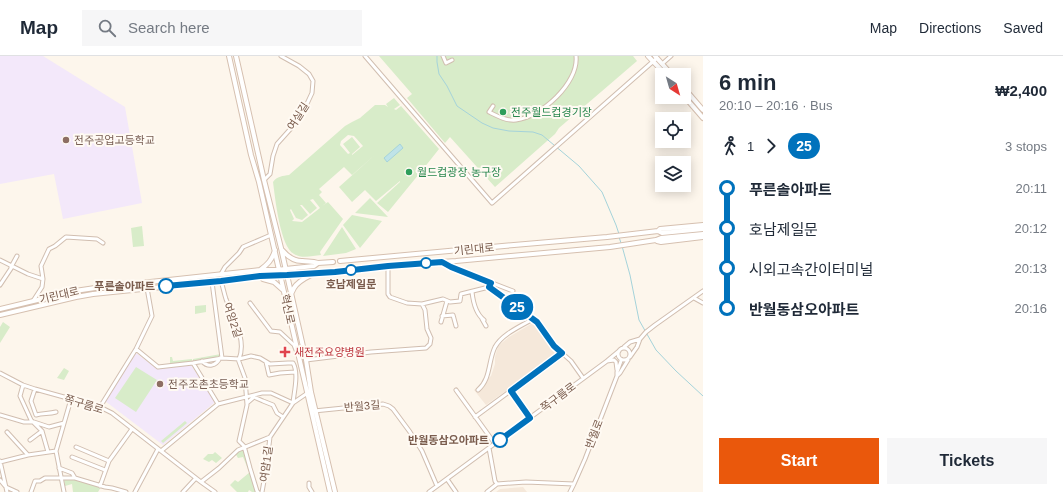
<!DOCTYPE html>
<html lang="en">
<head>
<meta charset="utf-8">
<style>
  body { margin:0; font-family:Arial,"Noto Sans KR",sans-serif; background:#f6f6f7; color:#1f2937; height:100vh; display:flex; flex-direction:column; font-size:15px; white-space:nowrap }
  * { box-sizing:border-box; margin:0 }
  p { font-size:13px; color:#747a83 }
  .icon { flex:none; width:22px; height:22px; fill:none; stroke:currentColor; stroke-width:2; stroke-linecap:round; stroke-linejoin:round }
  .map { position:relative; flex:1; overflow:hidden }
  .details { display:flex; flex-direction:column; background:#fff; width:360px }
  .details>* { flex:none }
  .badge { padding:0 8px; border-radius:13px; font-size:14px; line-height:26px }
  .needle { width:26px; rotate:143deg }
  .controls { position:absolute; left:655px; top:12px; display:grid; gap:8px }
  .controls a { display:grid; place-items:center; width:36px; height:36px; border-radius:0px; background:#fff; box-shadow:0 2px 10px #0003; font-size:20px }
  .map>.badge { position:absolute; translate:-50% -50%; box-shadow:0 0 0 2px #fff }
  .legs { display:flex; align-items:center; gap:6px; height:44px; padding:0 16px; font-size:13px }
  .legs p { margin-inline-start:auto }
  .overview { display:flex; align-items:center; justify-content:space-between; height:68px; padding:0 16px }
  h1 { font-size:22px; font-weight:700; line-height:30px }
  .cta { display:flex; gap:8px; margin-top:auto; padding:8px 16px }
  .cta a { flex:1; height:46px; border-radius:0px; background:#ea580c; color:#fff; font-size:16px; font-weight:700; line-height:46px; text-align:center }
  .cta a+a { background:#f6f6f7; color:#1f2937 }
  ul { padding:0 16px; list-style:none }
  li { display:flex; align-items:center; gap:14px; height:40px; font-size:15px }
  li i { display:grid; place-items:center; width:6px; height:100%; margin:0 5px; background:currentColor }
  li i::after { content:''; width:10px; height:10px; margin:-5px; border:3px solid; border-radius:50%; background:#fff }
  li p { margin-inline-start:auto }
  li:first-child i { background:linear-gradient(#0000 50%,currentColor 0) }
  li:last-child i { background:linear-gradient(currentColor 50%,#0000 0) }
  header { display:flex; align-items:center; gap:24px; box-sizing:border-box; height:56px; padding:0 20px; background:#fff; border-bottom:1px solid #e0e1e3 }
  header strong { font-size:19px }
  nav { display:flex; gap:22px; margin-inline-start:auto; font-size:14px }
  .search { width:280px; height:36px; background:#f6f6f7; display:flex; align-items:center; gap:10px; box-sizing:border-box; padding:0 14px; border-radius:0px; color:#747a83; font-size:15px }
  main { display:flex; flex:1; min-height:0 }
  .map>svg:first-child { display:block }
</style>
</head>
<body>
<header>
<strong>Map</strong>
<div class="search"><svg class="icon" aria-label="search" viewBox="0 0 24 24"><circle cx="10" cy="10" r="6"/><path d="M15 15l6 6"/></svg>Search here</div>
<nav><a>Map</a><a>Directions</a><a>Saved</a></nav>
</header>
<main>
<div class="map">
<svg width="703" height="436" viewBox="0 0 703 436">
  <rect width="100%" height="100%" fill="#fdf6ec"/>
  <path fill="#f5e8da" d="M535,267L555,294L559,297L486,349L474,334L491,320L495,308V301L498,290L509,281L531,268Z
    M523,431L527,436H496L500,433Z"/>
  <path fill="#f3e8fa" d="M0,0H43L125,51L142,147L63,163L54,118L0,128Z
    M136,297L156,312L188,309H191L214,344V347L163,389L105,345Z"/>
  <path fill="#d8ecc9" fill-rule="evenodd" d="M379,0H633L637,5L559,72L555,78L495,131L450,81L445,87L407,42L412,38Z
    M394,42L400,49L394,53L396,54L401,50L439,93L420,117L419,116V118L388,156L377,147L400,126V125L376,145L365,134L352,146L339,131L377,97L352,119L344,111L319,133L322,136L319,139L326,147L322,150L328,146L343,163L320,196L321,199C312,200 302,203 294,198C280,191 275,141 273,126C277,120 283,120 289,119L345,70L352,66L360,62L375,49H385L388,51L386,48ZM348,79L354,80L363,90L352,99V98L360,91L352,81L343,88L350,97L348,98L340,89L341,85ZM313,143L320,152L302,166L292,165L294,163L290,154L291,153L296,162L302,164L308,159L300,149H302L310,158L317,152L310,144Z
    M370,142L388,161L355,157Z
    M352,159L382,165L360,192L343,169Z
    M142,170L144,190L133,191L131,172Z
    M342,171L356,193L346,197L323,200Z
    M206,249V256L195,258V250Z
    M3,266L10,271L0,287V271Z
    M221,298V301L193,306V303Z
    M170,301H172L173,305L192,303V306L170,308Z
    M136,311L157,324L136,356L115,342Z
    M64,312L69,315L64,324L57,322Z
    M185,365L187,367L163,387L161,385Z
    M244,391L256,435V436H252L249,434L248,436H237L230,429L235,424L238,426L250,416L248,413L243,401L238,402L235,397Z
    M215,396L222,402L216,407L212,404L209,406L203,403L208,398H213Z
    M65,423H75L101,431L98,436H73L72,428L65,430L64,424Z"/>
  <path fill="#bfe3e8" stroke="#a5d3da" d="M400,88L403,92L387,106L384,102Z"/>
  <g fill="none" stroke-linecap="round" stroke-linejoin="round">
    <path stroke="#a5d3da" stroke-width="1" d="M437,0V6L439,18L447,30L457,50L482,67L493,72L509,75L533,76L542,79L579,110L602,136L616,169L619,178
      M619,181L621,187
      M622,190L630,219L639,264L656,294L676,315L703,340"/>
    <g stroke="#d1beb0" stroke-width="5">
      <path id="street" d="M365,0L402,43L492,147L657,2
        M443,0L446,7L452,4
        M662,8L671,0
        M493,50L489,56C497,60 506,65 516,64C541,61 579,27 576,0
        M264,124L270,118L273,100L277,88L294,69L305,52L312,37L313,25L309,18L299,10L281,0
        M0,204L28,218L43,223L42,231L33,245
        M443,206L451,211L513,235
        M388,210V238L390,241L407,247L422,248L443,243L450,246L460,245L461,238L489,231
        M11,211L17,200
        M221,218L225,211L239,197L243,191L271,179
        M43,223L41,210L49,193L55,190L66,181L97,183L103,187
        M212,226L222,302
        M0,229L12,211
        M489,231L537,266L554,290L571,305L583,322
        M472,236C473,245 476,258 484,264
        M694,242L703,247
        M250,247L271,275L280,276L294,289L296,294
        M442,260L453,259L456,270
        M482,263L486,270
        M441,266L447,245
        M624,291L630,286L640,283
        M618 298a6 6 0 1 1 12 0a6 6 0 1 1-12 0Z
        M136,293L158,311L193,307L222,302L239,303C247,284 233,261 226,243C224,237 223,231 221,225
        M630,301L637,291L640,283L646,276L655,269L703,235
        M238,303L245,322L247,349L239,385L244,390L250,412L257,435L258,436
        M306,304L371,296L426,292L430,288L431,282L427,273L425,254L422,248
        M202,305C208,312 216,310 220,302
        M607,305L614,304L616,306L617,314
        M266,306L269,319L280,317L295,316
        M193,307L218,348
        M0,317L23,329L35,333L100,351L112,357L201,426L215,436
        M617,320L620,317L628,304
        M23,329L20,340L31,364L42,375L48,396
        M35,333L31,345L36,359C43,357 49,358 56,356
        M456,334L495,388
        M478,334C491,323 488,305 495,291C502,278 521,270 533,263
        M511,335L530,362
        M247,347L254,341L263,345L273,349L277,357L283,361
        M100,351L136,293L152,260L147,232
        M314,355L383,348L389,350L393,353L410,376L422,395L437,430
        M0,359L24,366H34L49,371L64,367
        M475,361L562,297
        M7,376L28,399
        M30,384L42,375
        M76,391L109,405
        M489,392L495,425L497,428L526,426L574,428
        M161,395L218,348L262,337H271L293,347C294,336 299,317 293,307H288L270,308L260,302L251,300L239,303
        M72,401L105,414
        M0,405L7,436
        M0,406L28,399L56,395
        M59,412L72,417L75,422
        M447,423L456,436
        M0,424L6,431L17,436
        M201,426L219,412L238,394L270,381
        M309,427V431L312,436
        M100,430L109,405L132,373
        M31,436L35,425H40L45,422H75L105,431L112,432L126,436
        M64,436L56,395L71,343
        M135,436L158,393
        M183,436L196,422
        M262,436L266,414L270,381L293,347L309,336
        M429,436L607,305L619,295
        M487,436L497,428
        M570,436L574,428L585,403L617,320V316L621,305V303"/>
    </g>
    <g stroke="#d6c0b0" stroke-width="6">
      <path id="secondary" d="M229,0L251,99L259,126L279,214L330,436
        M236,0L264,124L281,192L306,304L311,336L335,436
        M648,0L666,19
        M655,0L672,19
        M684,32L703,54
        M684,40L703,62
        M658,175L660,173L703,169
        M657,185L661,186L703,181
        M282,194C287,200 294,205 302,205C308,206 312,205 318,207
        M340,205L514,189L607,181L658,175L662,177L703,173
        M260,214C268,208 272,204 275,194
        M261,220L263,223L274,226L283,234
        M291,238C292,236 293,234 294,232C298,225 307,221 313,218
        M0,253L75,235L95,232L260,214H276L314,210L318,207L333,206
        M0,259L76,241L93,238L221,225L261,220L287,219L335,216L411,208L456,205L610,191L656,184L661,182L703,178"/>
    </g>
    <use href="#street" stroke="#fff" stroke-width="3"/>
    <use href="#secondary" stroke="#fff" stroke-width="4"/>
  </g>
  <g fill="none" stroke-linecap="round" stroke-linejoin="round">
    <g stroke="#fff" stroke-width="9">
      <path id="line-1" d="M166,230L221,225L260,220L287,219L335,216L388,210L442,206L451,211L491,227L489,231L537,266L554,290L562,297L511,335L530,362L500,384"/>
    </g>
    <use href="#line-1" stroke="#0072bc" stroke-width="6"/>
  </g>
  <g fill="#2e9e5b" stroke="#fffaf3" stroke-width="1.5">
    <circle cx="503" cy="56" r="4"/>
    <circle cx="409" cy="116" r="4"/>
  </g>
  <g fill="#8d6e63" stroke="#fffaf3" stroke-width="1.5">
    <circle cx="66" cy="84" r="4"/>
    <circle cx="160" cy="328" r="4"/>
  </g>
  <g fill="#fff" stroke="#0072bc" stroke-width="2">
    <circle cx="426" cy="207" r="5"/>
    <circle cx="351" cy="214" r="5"/>
    <circle cx="166" cy="230" r="7"/>
    <circle cx="500" cy="384" r="7"/>
  </g>
  <path fill="#e0444e" stroke="#fffaf3" stroke-width="1.5" d="M283 290h4v4h4v4h-4v4h-4v-4h-4v-4h4z"/>
  <g text-anchor="middle" stroke-width="4" stroke-linejoin="round" paint-order="stroke">
    <g font-size="11" fill="#27864d" stroke="#fffaf3" text-anchor="start">
      <text x="511" y="60">전주월드컵경기장</text>
      <text x="417" y="120">월드컵광장 농구장</text>
    </g>
    <g font-size="11" fill="#7a5c4d" stroke="#fffaf3">
      <text transform="translate(298 60) rotate(-57)" y="4">여실길</text>
      <text transform="translate(474 193) rotate(-6)" y="4">기린대로</text>
      <text transform="translate(59 239) rotate(-13)" y="4">기린대로</text>
      <text transform="translate(288 253) rotate(78)" y="4">혁신로</text>
      <text transform="translate(233 264) rotate(71)" y="4">여암2길</text>
      <text transform="translate(558 341) rotate(-37)" y="4">쪽구름로</text>
      <text transform="translate(84 348) rotate(17)" y="4">쪽구름로</text>
      <text transform="translate(362 350) rotate(-5)" y="4">반월3길</text>
      <text transform="translate(594 378) rotate(-69)" y="4">반월로</text>
      <text transform="translate(266 408) rotate(-82)" y="4">여암1길</text>
    </g>
    <g font-size="11" fill="#785e54" stroke="#fffaf3" text-anchor="start">
      <text x="74" y="88">전주공업고등학교</text>
      <text x="168" y="332">전주조촌초등학교</text>
    </g>
    <g font-size="11" font-weight="bold" fill="#7a5c4d" stroke="#fffaf3" text-anchor="end">
      <text x="351" y="232" text-anchor="middle">호남제일문</text>
      <text x="155" y="234">푸른솔아파트</text>
      <text x="489" y="388">반월동삼오아파트</text>
    </g>
    <g font-size="11" fill="#be3a42" stroke="#fffaf3" text-anchor="start">
      <text x="294" y="300">새전주요양병원</text>
    </g>
  </g>
</svg>
<div class="controls">
<a><svg class="needle" viewBox="-14 -14 28 28"><path d="M0-13l5 13h-10z" fill="#e53935"/><path d="M0 13l5-13h-10z" fill="#747a83"/></svg></a>
<a><svg class="icon" aria-label="locate" viewBox="0 0 24 24"><circle cx="12" cy="12" r="6"/><path d="M12 2v4M12 18v4M2 12h4M18 12h4"/></svg></a>
<a><svg class="icon" aria-label="layers" viewBox="0 0 24 24"><path d="M12 4l9 5-9 5-9-5zM3 14l9 5 9-5"/></svg></a>
</div>
<b class="badge" style="left:517px;top:251px;background:#0072bc;color:#fff">25</b>
</div>
<section class="details">
<div class="overview"><div><h1>6 min</h1><p>20:10 – 20:16 · Bus</p></div><b>₩2,400</b></div>
<div class="legs"><svg class="icon" aria-label="walk" viewBox="0 0 24 24"><circle cx="13" cy="4" r="2"/><path d="M13 8l-2 6 4 7M11 14l-3 7M7 12l3-4h3l4 4"/></svg>1<svg class="icon" aria-label="forward" viewBox="0 0 24 24"><path d="M9 5l7 7-7 7"/></svg><b class="badge" style="background:#0072bc;color:#fff">25</b><p>3 stops</p></div>
<ul>
<li><i style="color:#0072bc"></i><b>푸른솔아파트</b><p>20:11</p></li>
<li><i style="color:#0072bc"></i><span>호남제일문</span><p>20:12</p></li>
<li><i style="color:#0072bc"></i><span>시외고속간이터미널</span><p>20:13</p></li>
<li><i style="color:#0072bc"></i><b>반월동삼오아파트</b><p>20:16</p></li>
</ul>
<div class="cta"><a>Start</a><a>Tickets</a></div>
</section>
</main>
</body>
</html>
